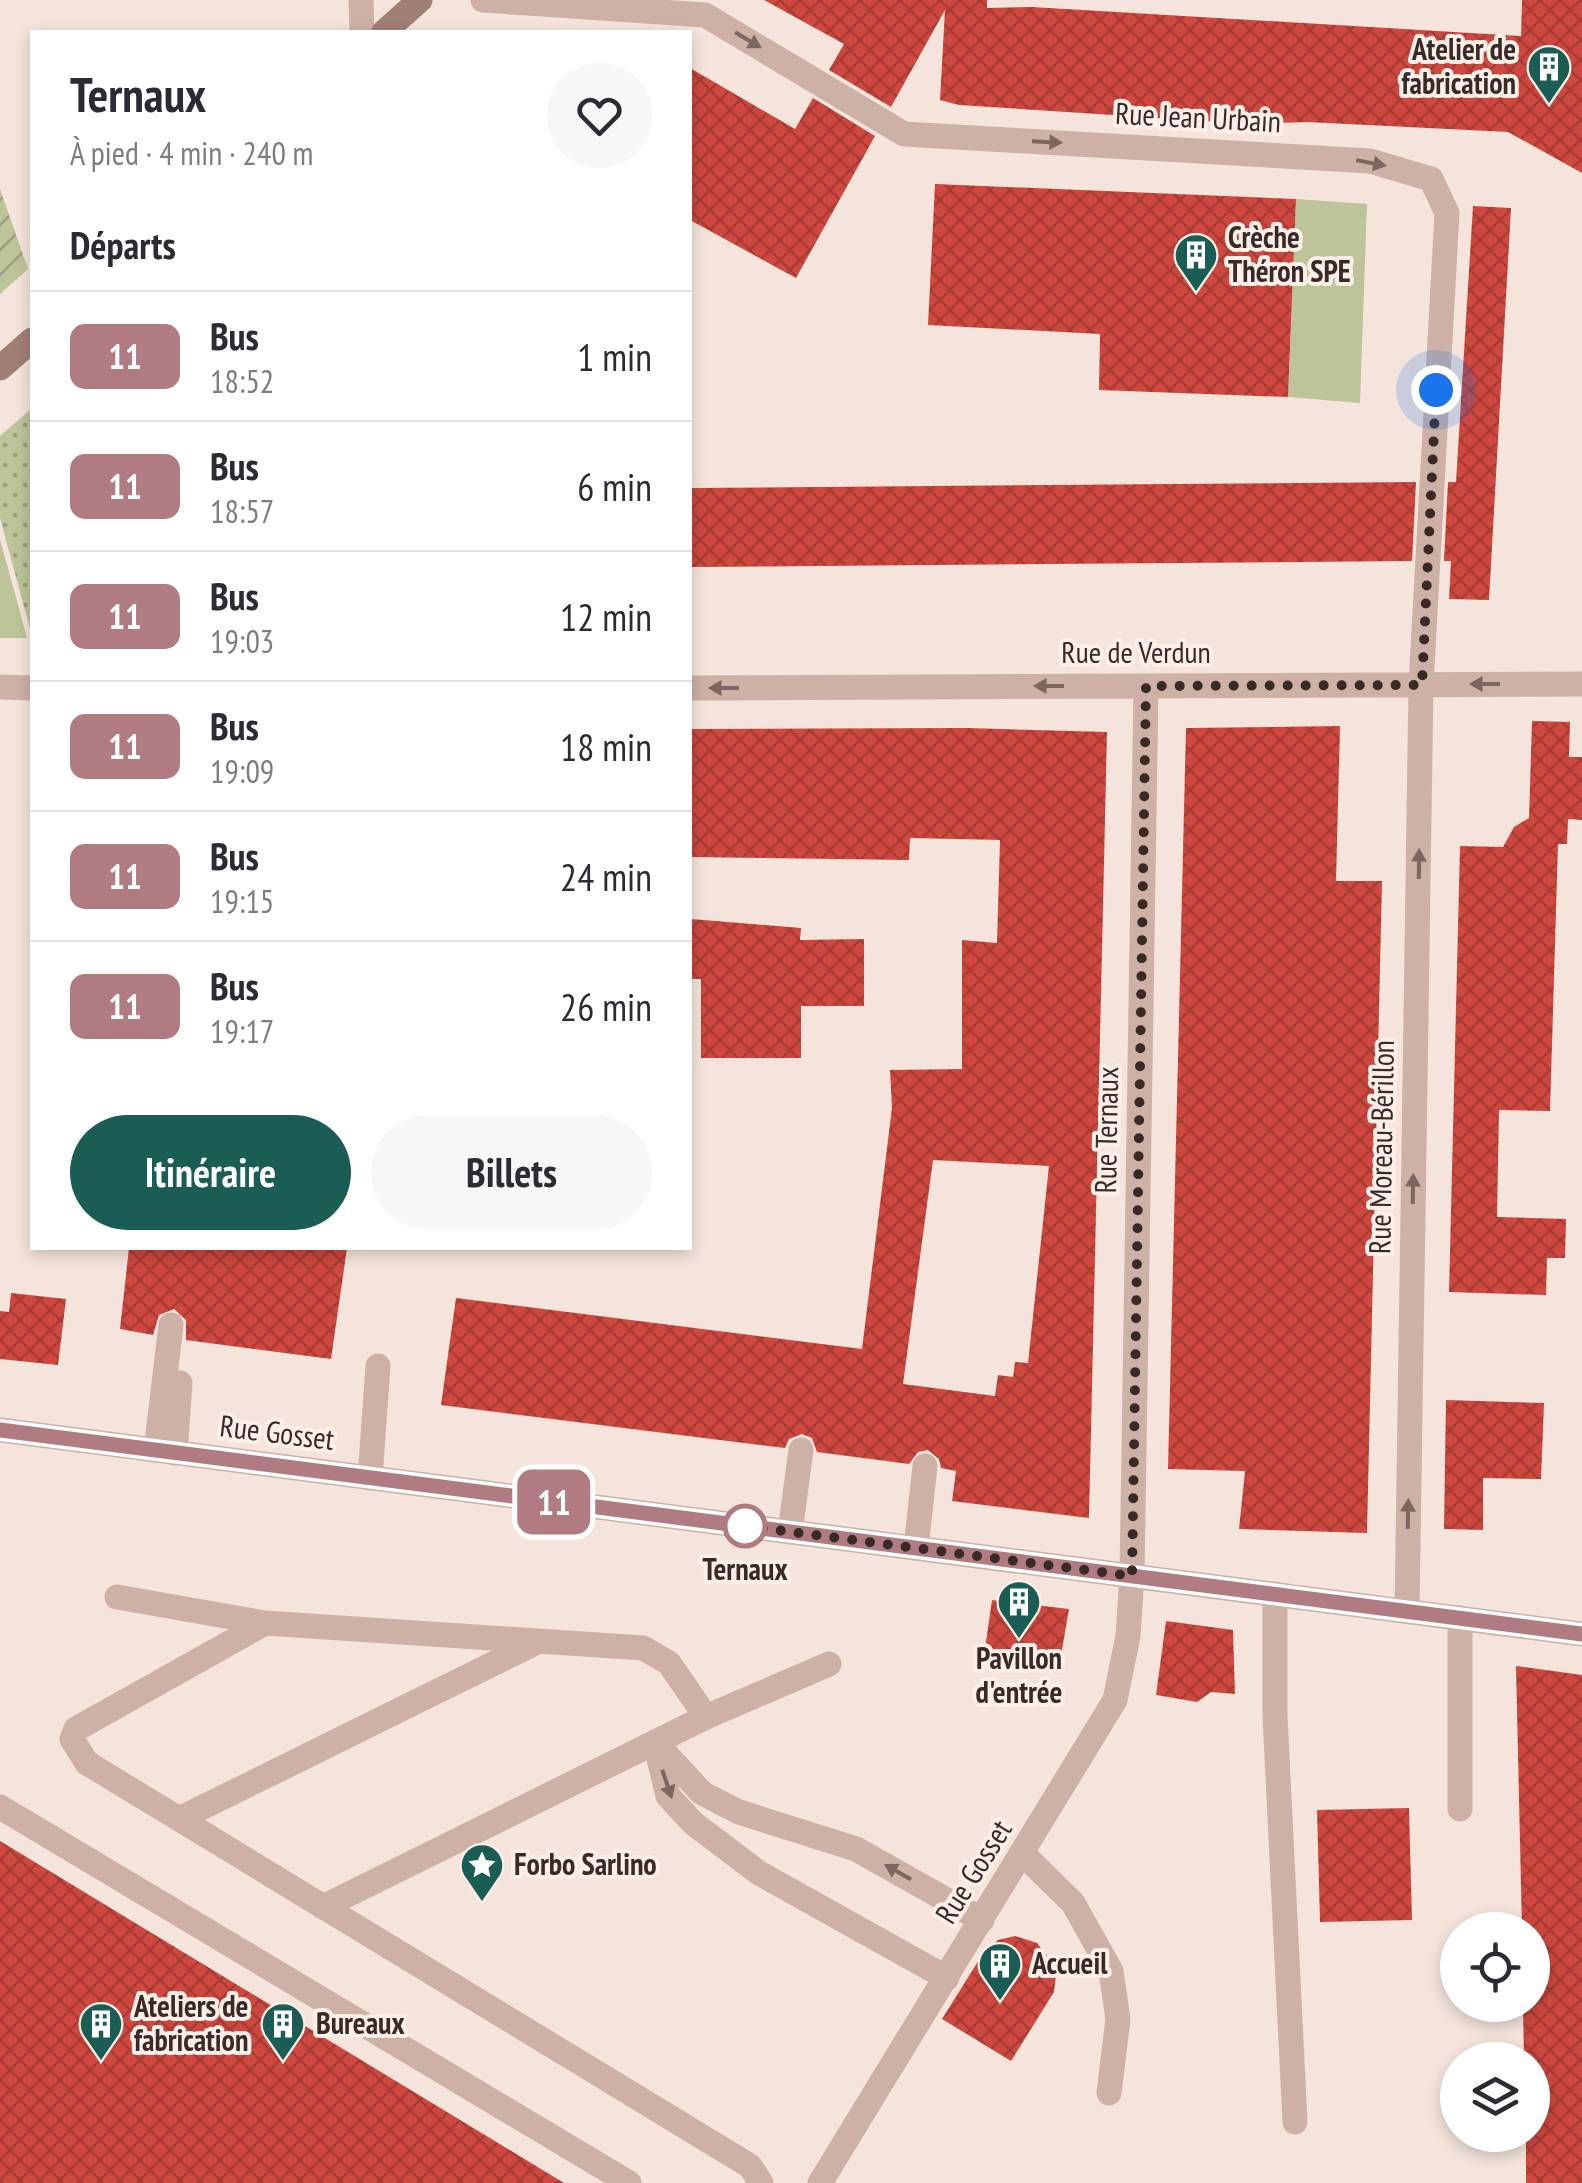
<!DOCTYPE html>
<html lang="fr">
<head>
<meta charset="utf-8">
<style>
  body { margin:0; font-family:"PT Sans Narrow",sans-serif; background:#f7f7f7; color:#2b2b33; height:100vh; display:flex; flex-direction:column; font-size:38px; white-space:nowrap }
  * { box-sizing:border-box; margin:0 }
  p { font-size:32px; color:#7c7c81 }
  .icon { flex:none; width:55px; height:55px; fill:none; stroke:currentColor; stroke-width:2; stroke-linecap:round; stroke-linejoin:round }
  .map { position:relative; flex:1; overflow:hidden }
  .drawer { position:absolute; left:30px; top:30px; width:662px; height:1220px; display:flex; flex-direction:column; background:#fff; border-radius:0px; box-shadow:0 5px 15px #0003 }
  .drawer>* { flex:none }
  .badge { padding:0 20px; border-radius:15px; font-size:35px; line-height:65px }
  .buttons { position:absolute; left:1440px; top:1912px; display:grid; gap:20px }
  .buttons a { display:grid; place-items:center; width:110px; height:110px; border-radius:50%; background:#fff; box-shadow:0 5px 15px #0003; font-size:50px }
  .you { position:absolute; width:50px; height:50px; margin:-25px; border:8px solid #fff; border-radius:50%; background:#1a73e8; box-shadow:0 0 0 15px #1a73e833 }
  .map>.badge { position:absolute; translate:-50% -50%; box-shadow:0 0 0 5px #fff }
  h2 { padding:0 40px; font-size:38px; line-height:90px }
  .round { display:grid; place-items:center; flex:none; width:105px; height:105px; border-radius:52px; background:#f7f7f7 }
  .head { display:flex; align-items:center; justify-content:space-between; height:170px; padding:0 40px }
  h1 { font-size:48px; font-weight:700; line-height:75px }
  .cta { display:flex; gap:20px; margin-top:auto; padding:20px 40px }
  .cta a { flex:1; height:115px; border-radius:60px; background:#1a5d55; color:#fff; font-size:40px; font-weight:700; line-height:115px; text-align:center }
  .cta a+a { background:#f7f7f7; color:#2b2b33 }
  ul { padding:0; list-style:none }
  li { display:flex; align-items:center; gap:30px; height:130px; padding:0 40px; border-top:2px solid #e1e1e2 }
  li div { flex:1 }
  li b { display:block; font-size:38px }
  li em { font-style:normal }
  li .badge { min-width:110px; font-weight:700; text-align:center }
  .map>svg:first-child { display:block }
</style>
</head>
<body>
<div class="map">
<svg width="1582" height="2183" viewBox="0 0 1582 2183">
  <defs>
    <pattern id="grass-dots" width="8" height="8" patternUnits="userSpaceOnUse" patternTransform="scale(2.5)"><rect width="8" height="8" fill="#bdc49a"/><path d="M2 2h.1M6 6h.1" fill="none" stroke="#9b9f7e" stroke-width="1.8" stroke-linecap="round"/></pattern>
    <pattern id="garden-furrows" width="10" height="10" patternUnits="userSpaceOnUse" patternTransform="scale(2.5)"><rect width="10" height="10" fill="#bdc49a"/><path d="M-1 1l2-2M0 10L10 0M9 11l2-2" fill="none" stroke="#9b9f7e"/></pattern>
    <pattern id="building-cross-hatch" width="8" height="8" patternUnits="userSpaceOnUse" patternTransform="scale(2.5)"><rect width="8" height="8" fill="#ce483f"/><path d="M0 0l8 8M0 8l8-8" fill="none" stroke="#a83c35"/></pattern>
  </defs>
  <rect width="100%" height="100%" fill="#f4e4db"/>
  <path fill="url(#grass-dots)" d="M32,408V636L0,518V436Z"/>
  <path fill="#bdc49a" d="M1296,199L1367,204L1360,403L1288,397Z
    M0,539L27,638H0Z"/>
  <path fill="url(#garden-furrows)" d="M0,189L28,269L0,294Z"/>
  <path fill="url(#building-cross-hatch)" fill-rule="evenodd" d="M764,0H987V8L1032,7L1521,36L1522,0H1582V173L1508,132L1307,122L1253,124L959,105L940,100L945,10L891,107L829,70L844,44Z
    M690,68L795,129L813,98L875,136L796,278L690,220Z
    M935,184L1296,199L1288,397L1099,390L1100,334L928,325Z
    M1473,206L1511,208L1489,600L1449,599L1451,561H1444L1448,482H1456Z
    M1416,482L1412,561L690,567V488Z
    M1532,721L1570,722L1569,757H1582V820L1568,819L1567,844H1558L1550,1111L1499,1110L1497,1217L1566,1219L1565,1258H1547L1546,1295L1449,1292L1460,846L1503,847L1514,827L1529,818Z
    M1340,726L1336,881H1382L1367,1533L1239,1529L1245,1471L1168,1469L1186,728Z
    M967,728L1107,732L1089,1518L952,1501L956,1471L941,1468L939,1459L928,1450L918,1452L909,1464L817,1452L812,1438L802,1434L789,1439L785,1448L441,1405L456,1298L862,1349L892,1108L890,1070L962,1069V940L997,943L1000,840L910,838L909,860L690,857V729ZM933,1160L1049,1166L1028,1363L1015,1362L1013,1377L998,1375L995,1396L903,1384Z
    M691,919L801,928L800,940L864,939V1006H801V1058H701V979H692Z
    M129,1248H347L331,1359L186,1340V1320L174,1309L159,1315L153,1335L120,1329Z
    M11,1293L66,1299L58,1365L0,1359V1311L9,1312Z
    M1446,1400L1544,1403L1541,1479L1483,1478V1530L1444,1529Z
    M992,1600L1069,1609L1058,1673L983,1663Z
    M1166,1621L1233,1630L1235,1694L1211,1692L1197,1702L1156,1695Z
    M1516,1666L1582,1675V2183H1526V2135H1532V2060H1524L1523,2005H1532V1930H1522Z
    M1409,1808L1412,1920L1320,1922L1317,1810Z
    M0,1841L564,2183H0Z
    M1015,1936L1037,1943L1048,1957L1056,1975L1054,1992L1011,2061L942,2019L982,1955L998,1940Z"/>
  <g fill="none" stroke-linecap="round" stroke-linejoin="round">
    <path stroke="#cdb1a6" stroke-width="25" d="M156,1450L171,1325
      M175,1453L180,1383
      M370,1478L378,1366
      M790,1532L801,1450
      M916,1548L925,1466
      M1275,1594V1716L1295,2122
      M117,1597L265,1623
      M706,1717L829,1664
      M0,1807L629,2183
      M1460,1809V1618
      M179,1819L537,1642
      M1023,1854L1073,1903L1111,1971L1118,2019L1109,2093
      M323,1907L706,1717L669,1663L643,1648L265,1623L76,1729L72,1739L87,1763L750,2166L761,2183
      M947,1978L759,1873L693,1823L668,1796L655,1742L702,1793L739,1812L856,1849L982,1920
      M820,2183L1115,1700L1128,1636L1132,1576"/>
    <path stroke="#cdb1a6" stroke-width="25" d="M361,0L362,32
      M483,0L705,15L904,134L1370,161L1431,179L1447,213L1421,685L1407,1611
      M0,687L32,688
      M690,688L1582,684
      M0,1430L1582,1634
      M1132,1576L1146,686"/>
    <path stroke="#a07f77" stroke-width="25" d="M384,32L420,0
      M0,368L32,340"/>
  </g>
  <defs><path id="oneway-solid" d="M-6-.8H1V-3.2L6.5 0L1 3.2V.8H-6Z" transform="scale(2.5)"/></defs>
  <g fill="#7b6760">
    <use href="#oneway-solid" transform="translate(748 40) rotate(31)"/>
    <use href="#oneway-solid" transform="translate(1047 142) rotate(3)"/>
    <use href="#oneway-solid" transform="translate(1371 163) rotate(11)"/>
    <use href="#oneway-solid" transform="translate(1485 684) rotate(180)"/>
    <use href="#oneway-solid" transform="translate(1049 686) rotate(180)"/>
    <use href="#oneway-solid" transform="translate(724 688) rotate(180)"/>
    <use href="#oneway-solid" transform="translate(1419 864) rotate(-89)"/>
    <use href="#oneway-solid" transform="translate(1413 1189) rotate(-89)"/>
    <use href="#oneway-solid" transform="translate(1408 1514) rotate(-89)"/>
    <use href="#oneway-solid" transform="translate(667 1784) rotate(71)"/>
    <use href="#oneway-solid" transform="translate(898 1872) rotate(-150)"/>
  </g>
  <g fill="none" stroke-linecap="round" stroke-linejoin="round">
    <g stroke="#fff" stroke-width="22">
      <path id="line" d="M0,1430L1582,1634"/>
    </g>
    <use href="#line" stroke="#b07c81" stroke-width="15"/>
    <path stroke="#382a27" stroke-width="10" stroke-dasharray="0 18" d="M745,1526L1132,1576L1146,686L1422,685L1436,390"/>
  </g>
  <defs>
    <g id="building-pin" transform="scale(2.25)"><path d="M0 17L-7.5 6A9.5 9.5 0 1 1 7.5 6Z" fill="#1a5d55" stroke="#fbefe8"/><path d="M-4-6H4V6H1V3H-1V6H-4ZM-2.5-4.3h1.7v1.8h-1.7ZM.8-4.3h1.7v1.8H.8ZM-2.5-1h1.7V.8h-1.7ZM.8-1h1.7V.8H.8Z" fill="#fff"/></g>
    <g id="sight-pin" transform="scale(2.25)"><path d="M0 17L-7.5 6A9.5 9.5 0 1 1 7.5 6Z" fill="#1a5d55" stroke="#fbefe8"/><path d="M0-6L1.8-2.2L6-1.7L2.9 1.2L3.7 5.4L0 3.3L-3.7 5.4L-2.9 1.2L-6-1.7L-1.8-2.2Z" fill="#fff"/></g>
  </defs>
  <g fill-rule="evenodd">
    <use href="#building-pin" x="1549" y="67"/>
    <use href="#building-pin" x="1196" y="255"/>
    <use href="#building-pin" x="1019" y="1602"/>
    <use href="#sight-pin" x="482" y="1865"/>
    <use href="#building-pin" x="1000" y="1964"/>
    <use href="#building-pin" x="101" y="2024"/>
    <use href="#building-pin" x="283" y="2024"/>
  </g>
  <circle fill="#fff" stroke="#b07c81" stroke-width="5" cx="745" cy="1526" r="20"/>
  <g text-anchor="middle" stroke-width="8" stroke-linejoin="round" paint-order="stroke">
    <g font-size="30" font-weight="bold" fill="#382a27" stroke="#fbefe8" text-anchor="start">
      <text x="1516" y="60" text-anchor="end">Atelier de<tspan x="1516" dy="34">fabrication</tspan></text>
      <text x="1228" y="248">Crèche<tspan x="1228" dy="34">Théron SPE</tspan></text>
      <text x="1019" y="1669" text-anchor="middle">Pavillon<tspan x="1019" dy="34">d'entrée</tspan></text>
      <text x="514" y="1875">Forbo Sarlino</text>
      <text x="1032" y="1974">Accueil</text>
      <text x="134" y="2017">Ateliers de<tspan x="134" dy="34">fabrication</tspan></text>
      <text x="316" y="2034">Bureaux</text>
    </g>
    <g font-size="30" fill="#382a27" stroke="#fbefe8">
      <text transform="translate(1198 118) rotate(3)" y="10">Rue Jean Urbain</text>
      <text x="1136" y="663">Rue de Verdun</text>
      <text transform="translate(1107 1130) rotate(-89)" y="10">Rue Ternaux</text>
      <text transform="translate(1382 1147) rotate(-89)" y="10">Rue Moreau-Bérillon</text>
      <text transform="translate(277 1433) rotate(7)" y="10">Rue Gosset</text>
      <text transform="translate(974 1872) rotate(-58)" y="10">Rue Gosset</text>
    </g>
    <g font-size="30" font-weight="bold" fill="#382a27" stroke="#fbefe8">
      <text x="745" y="1580">Ternaux</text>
    </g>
  </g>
</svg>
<div class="buttons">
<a><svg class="icon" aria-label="locate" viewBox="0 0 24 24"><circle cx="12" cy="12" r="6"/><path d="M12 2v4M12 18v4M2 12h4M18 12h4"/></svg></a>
<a><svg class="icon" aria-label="layers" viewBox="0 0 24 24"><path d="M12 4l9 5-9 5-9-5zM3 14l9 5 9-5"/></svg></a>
</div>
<div class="you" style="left:1436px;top:390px"></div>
<b class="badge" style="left:554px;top:1502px;background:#b07c81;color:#fff">11</b>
<section class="drawer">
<div class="head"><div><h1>Ternaux</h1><p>À pied · 4 min · 240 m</p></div><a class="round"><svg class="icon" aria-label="heart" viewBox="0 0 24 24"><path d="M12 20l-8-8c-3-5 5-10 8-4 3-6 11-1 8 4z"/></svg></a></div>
<h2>Départs</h2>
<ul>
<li><span class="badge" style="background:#b07c81;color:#fff">11</span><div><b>Bus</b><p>18:52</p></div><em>1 min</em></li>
<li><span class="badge" style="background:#b07c81;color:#fff">11</span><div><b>Bus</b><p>18:57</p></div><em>6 min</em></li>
<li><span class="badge" style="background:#b07c81;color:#fff">11</span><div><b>Bus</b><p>19:03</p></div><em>12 min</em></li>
<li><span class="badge" style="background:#b07c81;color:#fff">11</span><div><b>Bus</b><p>19:09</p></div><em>18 min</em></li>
<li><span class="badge" style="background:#b07c81;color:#fff">11</span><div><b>Bus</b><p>19:15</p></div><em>24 min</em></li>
<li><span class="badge" style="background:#b07c81;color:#fff">11</span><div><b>Bus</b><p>19:17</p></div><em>26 min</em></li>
</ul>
<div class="cta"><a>Itinéraire</a><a>Billets</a></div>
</section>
</div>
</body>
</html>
